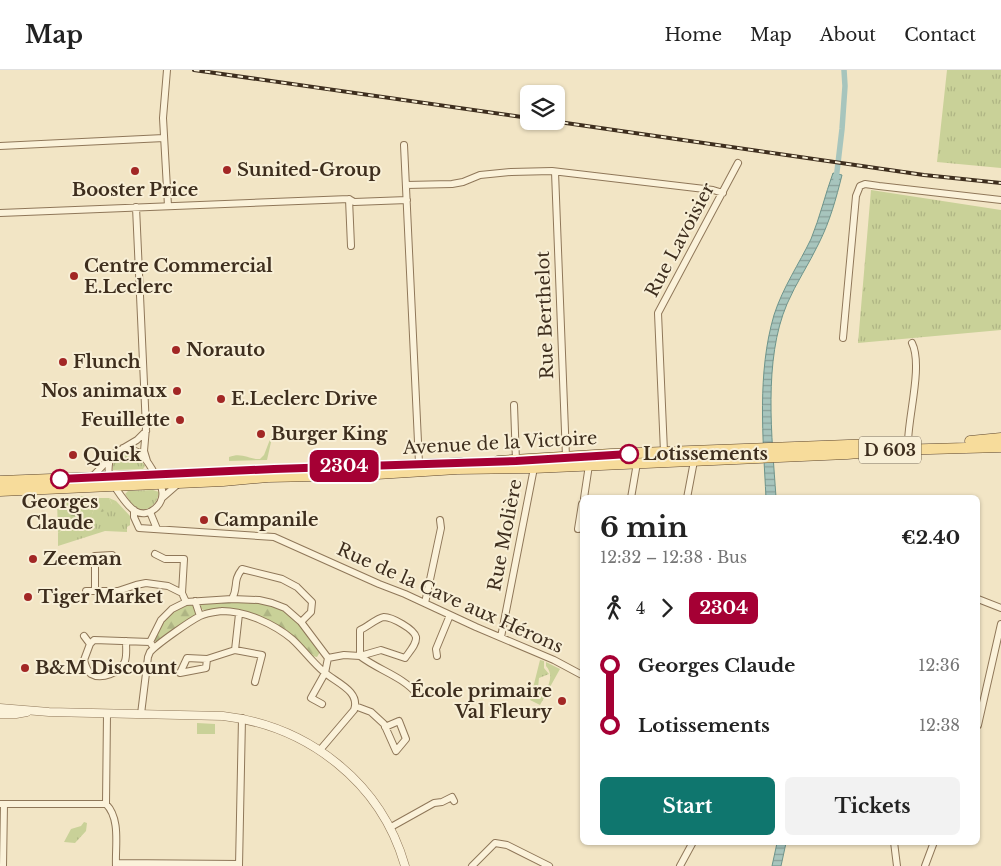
<!DOCTYPE html>
<html lang="en">
<head>
<meta charset="utf-8">
<style>
  body { margin:0; font-family:"Libre Baskerville",serif; background:#f2f2f2; color:#222; height:100vh; display:flex; flex-direction:column; font-size:19px; white-space:nowrap }
  * { box-sizing:border-box; margin:0 }
  p { font-size:16px; color:#767676 }
  .icon { flex:none; width:28px; height:28px; fill:none; stroke:currentColor; stroke-width:2; stroke-linecap:round; stroke-linejoin:round }
  .map { position:relative; flex:1; overflow:hidden }
  .sheet { position:absolute; left:580px; top:425px; width:400px; height:350px; display:flex; flex-direction:column; background:#fff; border-radius:8px; box-shadow:0 1px 4px #0004 }
  .sheet>* { flex:none }
  .badge { padding:0 10px; border-radius:8px; font-size:18px; line-height:32px }
  .controls { position:absolute; left:520px; top:15px; display:grid; gap:10px }
  .controls a { display:grid; place-items:center; width:45px; height:45px; border-radius:8px; background:#fff; box-shadow:0 1px 4px #0004; font-size:25px }
  .map>.badge { position:absolute; translate:-50% -50%; box-shadow:0 0 0 2px #fff }
  .legs { display:flex; align-items:center; gap:8px; height:55px; padding:0 20px; font-size:16px }
  .legs p { margin-inline-start:auto }
  .headline { display:flex; align-items:center; justify-content:space-between; height:85px; padding:0 20px }
  h1 { font-size:28px; font-weight:700; line-height:38px }
  .cta { display:flex; gap:10px; margin-top:auto; padding:10px 20px }
  .cta a { flex:1; height:58px; border-radius:8px; background:#0f766e; color:#fff; font-size:20px; font-weight:700; line-height:58px; text-align:center }
  .cta a+a { background:#f2f2f2; color:#222 }
  ul { padding:0 20px; list-style:none }
  li { display:flex; align-items:center; gap:18px; height:60px; font-size:19px }
  li i { display:grid; place-items:center; width:8px; height:100%; margin:0 6px; background:currentColor }
  li i::after { content:''; width:12px; height:12px; margin:-6px; border:4px solid; border-radius:50%; background:#fff }
  li p { margin-inline-start:auto }
  li:first-child i { background:linear-gradient(#0000 50%,currentColor 0) }
  li:last-child i { background:linear-gradient(currentColor 50%,#0000 0) }
  header { display:flex; align-items:center; gap:30px; box-sizing:border-box; height:70px; padding:0 25px; background:#fff; border-bottom:1px solid #e0e0e0 }
  header strong { font-size:24px }
  nav { display:flex; gap:28px; margin-inline-start:auto; font-size:18px }
  .map>svg:first-child { display:block }
</style>
</head>
<body>
<header>
<strong>Map</strong>
<nav><a>Home</a><a>Map</a><a>About</a><a>Contact</a></nav>
</header>
<div class="map">
<svg width="1001" height="796" viewBox="0 0 1001 796">
  <defs>
    <pattern id="grass-tufts" width="24" height="20" patternUnits="userSpaceOnUse" patternTransform="scale(1.25)"><rect width="24" height="20" fill="#c9d198"/><path d="M3 7l-1-3M5 7V3M7 7l1-3M15 17l-1-3M17 17v-4M19 17l1-3" fill="none" stroke="#aeb483"/></pattern>
    <pattern id="forest-firs" width="22" height="20" patternUnits="userSpaceOnUse" patternTransform="scale(1.25)"><rect width="22" height="20" fill="#c9d198"/><path d="M5 1l3.5 6h-7zM16 11l3.5 6h-7z" fill="#aeb483"/></pattern>
    <pattern id="water-rules" width="6" height="5" patternUnits="userSpaceOnUse" patternTransform="scale(1.25)"><rect width="6" height="5" fill="#a7c5bd"/><path d="M0 2.5h6" fill="none" stroke="#89a099"/></pattern>
  </defs>
  <rect width="100%" height="100%" fill="#f2e5c5"/>
  <path fill="url(#grass-tufts)" d="M947,0H1001V98L937,92Z
    M871,120L1001,140V260L858,273Z
    M274,359L267,390L229,391V387C243,382 249,390 260,389L264,385Z
    M127,381L138,386L145,396L143,399L113,400C112,389 117,384 127,381Z
    M153,420L159,422C158,433 147,445 135,437C131,434 128,428 125,424L128,421Z
    M109,428L116,431L130,446V455L127,457V462L105,461L58,476V463L76,452L84,449L92,444L94,439L112,434Z
    M540,590L544,591V598L549,604L539,608L538,618L541,622L546,621C550,612 553,604 546,596V592L560,599L540,635L530,630Z
    M84,752L87,753L86,761L75,773L64,772L71,759L81,756Z"/>
  <path fill="url(#forest-firs)" d="M83,426L90,428H109L112,434L110,438L102,442L94,439L91,447L76,452L58,463L57,431L60,429Z
    M202,531C230,531 264,526 289,543C301,552 311,569 320,582L317,587L312,586L281,558L219,538L205,541L202,539L200,535Z
    M193,534L197,540L196,545L158,573L155,571L154,568C162,550 172,536 193,534Z"/>
  <path fill="#c9d198" d="M197,653L215,654V664H197Z"/>
  <path fill="url(#water-rules)" stroke="#6d948b" d="M833,103L842,105C836,129 830,151 819,173C809,194 796,213 787,234C763,290 772,368 776,427L766,428C763,367 757,303 774,245C783,217 799,194 811,169C820,147 825,125 833,103Z
    M777,773H786L781,796H772Z"/>
  <g fill="none" stroke-linecap="round" stroke-linejoin="round">
    <path stroke="#a7c5bd" stroke-width="5.5" d="M836,110L842,59L845,16L844,0"/>
    <g stroke="#8f7759" stroke-width="8">
      <path id="minor" d="M167,0L163,48L168,136
        M404,75L419,393
        M0,76L164,68
        M555,102L566,387
        M406,115L452,114L463,112L480,105L511,102L552,101L713,120L723,123
        M349,129L351,176
        M136,137L146,358L144,381L147,391
        M0,143L349,129L354,132L407,130
        M843,268L856,126L860,116L865,114L879,116L1001,130
        M514,335L516,391
        M908,373C908,347 923,295 912,273
        M664,382L658,243L738,93
        M110,388C109,394 107,402 110,407C113,416 128,437 135,441C149,449 165,434 162,420C161,413 155,405 152,399C143,384 139,380 123,378
        M92,407L115,383L137,370L146,361
        M162,428L178,414
        M584,428L589,395
        M631,428L637,393
        M687,428L694,391
        M134,440V447L139,458L274,467L379,514L405,524L476,557L554,590L582,605
        M150,442L157,459
        M578,459L582,434
        M155,484L165,489H184L182,523
        M86,521H118L136,515L146,513L168,516L182,523L186,532
        M95,521V486L112,485
        M232,529C239,516 232,512 242,499L282,509L297,517L312,532L311,542L301,552
        M978,529L1001,538
        M195,531L200,546
        M425,533L441,458L440,450
        M84,566L90,574
        M501,567L533,403V398
        M126,571C126,578 127,585 125,591C121,603 101,610 91,604C87,601 85,594 84,590L90,574L94,570L150,572
        M154,578L150,572L161,550L172,539L186,532L232,529L259,530L272,533L285,538L301,552L328,588L325,603L311,628L322,634
        M235,580L239,544
        M360,586C378,600 402,606 417,624
        M437,586L436,579L450,545
        M328,588L344,585L360,586L381,580L405,588C409,582 417,574 416,567C414,559 392,547 384,547C377,548 367,557 360,560V586
        M207,589L206,598L180,603L187,588L207,589L235,580L262,585L255,612
        M355,636L371,642L384,654L396,681L406,669L399,651L385,657
        M107,644L106,734C121,749 115,777 116,796
        M141,644L148,587L150,582C157,574 190,551 200,546C206,543 215,542 222,541C246,541 274,554 292,569C303,579 312,592 324,602C335,612 361,621 354,640L320,680
        M978,655L1001,554
        M0,734H106
        M391,757L434,733L442,732L452,727L454,731
        M894,772L897,796
        M116,793L239,794
        M3,796L4,734
        M239,796L242,648
        M472,796L495,773L507,775L549,796
        M680,796L693,772
        M925,796L934,772"/>
    </g>
    <g stroke="#8f7759" stroke-width="9">
      <path id="tertiary" d="M0,638L49,642L223,646C308,656 381,712 405,796
        M0,644H16L27,642"/>
    </g>
    <g stroke="#5c452e" stroke-width="11">
      <path id="primary" d="M970,371L1001,368
        M498,391L611,384L901,373
        M0,411L461,393
        M0,421L223,411L268,407L361,405L457,399L533,398L847,384L894,380L1001,377"/>
    </g>
    <use href="#minor" stroke="#fbf2da" stroke-width="6"/>
    <use href="#tertiary" stroke="#fbf2da" stroke-width="8"/>
    <use href="#primary" stroke="#f7dc9b" stroke-width="10"/>
    <g stroke="#3e2e1e" stroke-width="4">
      <path id="rail" d="M194,0L529,48
        M552,51L924,105L1001,113"/>
    </g>
    <use href="#rail" stroke="#f8efd6" stroke-width="2" stroke-dasharray="5.5" stroke-linecap="butt"/>
  </g>
  <g fill="none" stroke-linecap="round" stroke-linejoin="round">
    <g stroke="#fff" stroke-width="11">
      <path id="line-1" d="M60,409L274,399L516,391L629,384"/>
    </g>
    <use href="#line-1" stroke="#a50034" stroke-width="8"/>
  </g>
  <g fill="#a22725" stroke="#f8efd6" stroke-width="2">
    <circle cx="227" cy="100" r="5"/>
    <circle cx="135" cy="101" r="5"/>
    <circle cx="74" cy="206" r="5"/>
    <circle cx="176" cy="280" r="5"/>
    <circle cx="63" cy="292" r="5"/>
    <circle cx="177" cy="321" r="5"/>
    <circle cx="221" cy="329" r="5"/>
    <circle cx="180" cy="350" r="5"/>
    <circle cx="261" cy="364" r="5"/>
    <circle cx="73" cy="385" r="5"/>
    <circle cx="204" cy="450" r="5"/>
    <circle cx="33" cy="489" r="5"/>
    <circle cx="28" cy="527" r="5"/>
    <circle cx="25" cy="598" r="5"/>
    <circle cx="562" cy="631" r="5"/>
  </g>
  <g fill="#fff" stroke="#a50034" stroke-width="2.5">
    <circle cx="629" cy="384" r="9"/>
    <circle cx="60" cy="409" r="9"/>
  </g>
  <g text-anchor="middle" stroke-width="4" stroke-linejoin="round" paint-order="stroke">
    <rect fill="#f8efd6" stroke="#766855" stroke-width="1" x="859" y="366.5" width="62" height="27" rx="4"/>
    <g font-size="16" font-weight="bold" fill="#3e2e1e">
      <text x="890" y="386">D 603</text>
    </g>
    <g font-size="18" font-weight="bold" fill="#3e2e1e" stroke="#f8efd6" text-anchor="start">
      <text x="237" y="106">Sunited-Group</text>
      <text x="135" y="126" text-anchor="middle">Booster Price</text>
      <text x="84" y="202">Centre Commercial<tspan x="84" dy="21">E.Leclerc</tspan></text>
      <text x="186" y="286">Norauto</text>
      <text x="73" y="298">Flunch</text>
      <text x="167" y="327" text-anchor="end">Nos animaux</text>
      <text x="231" y="335">E.Leclerc Drive</text>
      <text x="170" y="356" text-anchor="end">Feuillette</text>
      <text x="271" y="370">Burger King</text>
      <text x="83" y="391">Quick</text>
      <text x="214" y="456">Campanile</text>
      <text x="43" y="495">Zeeman</text>
      <text x="38" y="533">Tiger Market</text>
      <text x="35" y="604">B&amp;M Discount</text>
      <text x="552" y="627" text-anchor="end">École primaire<tspan x="552" dy="21">Val Fleury</tspan></text>
    </g>
    <g font-size="18" fill="#3e2e1e" stroke="#f8efd6">
      <text transform="translate(680 170) rotate(-62)" y="6">Rue Lavoisier</text>
      <text transform="translate(545 245) rotate(-92)" y="6">Rue Berthelot</text>
      <text transform="translate(500 373) rotate(-3)" y="6">Avenue de la Victoire</text>
      <text transform="translate(505 465) rotate(-79)" y="6">Rue Molière</text>
      <text transform="translate(450 528) rotate(24)" y="6">Rue de la Cave aux Hérons</text>
    </g>
    <g font-size="18" font-weight="bold" fill="#3e2e1e" stroke="#f8efd6" text-anchor="start">
      <text x="643" y="390">Lotissements</text>
      <text x="60" y="438" text-anchor="middle">Georges<tspan x="60" dy="21">Claude</tspan></text>
    </g>
  </g>
</svg>
<div class="controls">
<a><svg class="icon" aria-label="layers" viewBox="0 0 24 24"><path d="M12 4l9 5-9 5-9-5zM3 14l9 5 9-5"/></svg></a>
</div>
<b class="badge" style="left:344px;top:396px;background:#a50034;color:#fff">2304</b>
<section class="sheet">
<div class="headline"><div><h1>6 min</h1><p>12:32 – 12:38 · Bus</p></div><b>€2.40</b></div>
<div class="legs"><svg class="icon" aria-label="walk" viewBox="0 0 24 24"><circle cx="13" cy="4" r="2"/><path d="M13 8l-2 6 4 7M11 14l-3 7M7 12l3-4h3l4 4"/></svg>4<svg class="icon" aria-label="forward" viewBox="0 0 24 24"><path d="M9 5l7 7-7 7"/></svg><b class="badge" style="background:#a50034;color:#fff">2304</b></div>
<ul>
<li><i style="color:#a50034"></i><b>Georges Claude</b><p>12:36</p></li>
<li><i style="color:#a50034"></i><b>Lotissements</b><p>12:38</p></li>
</ul>
<div class="cta"><a>Start</a><a>Tickets</a></div>
</section>
</div>
</body>
</html>
